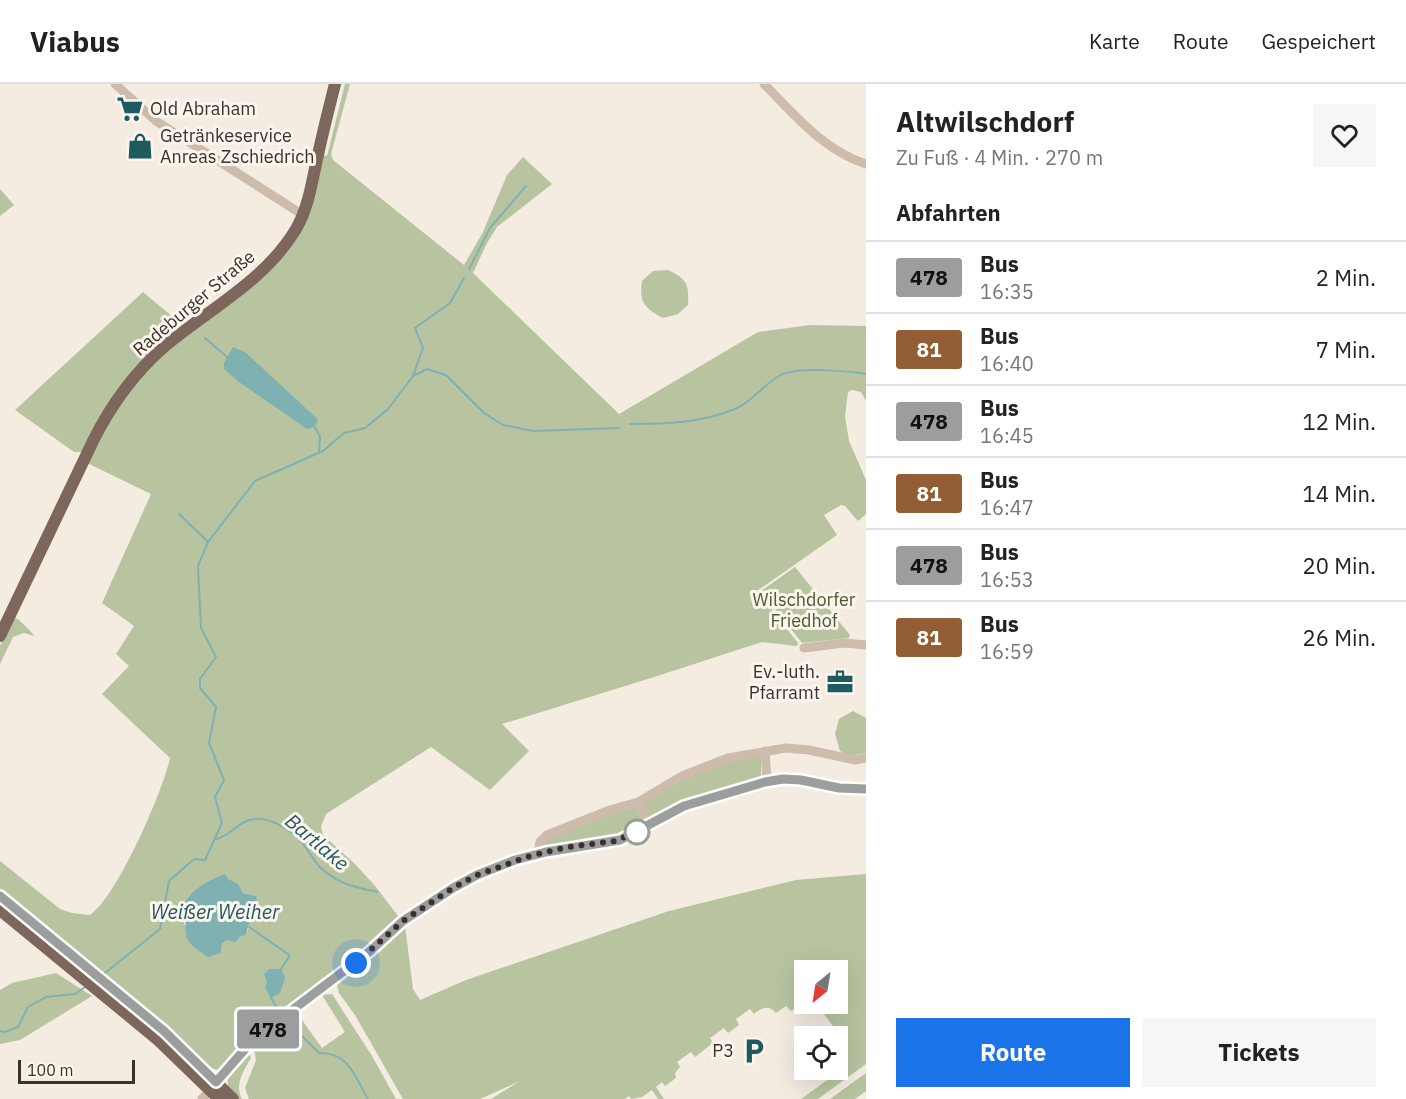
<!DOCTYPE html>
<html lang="de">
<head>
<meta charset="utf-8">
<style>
  body { margin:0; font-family:"IBM Plex Sans",sans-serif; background:#f6f6f6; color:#222; height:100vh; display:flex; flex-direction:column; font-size:22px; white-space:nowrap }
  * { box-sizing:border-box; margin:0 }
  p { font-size:20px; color:#767676 }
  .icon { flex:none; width:33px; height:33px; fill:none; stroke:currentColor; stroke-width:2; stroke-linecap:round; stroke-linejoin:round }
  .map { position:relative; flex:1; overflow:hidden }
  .drawer { display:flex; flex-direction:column; background:#fff; width:540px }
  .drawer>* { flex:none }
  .badge { padding:0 12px; border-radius:4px; font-size:21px; line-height:39px }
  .needle { width:39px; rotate:210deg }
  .fabs { position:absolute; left:794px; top:876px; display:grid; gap:12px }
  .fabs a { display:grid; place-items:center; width:54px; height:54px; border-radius:0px; background:#fff; box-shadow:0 6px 24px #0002; font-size:30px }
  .scale { position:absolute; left:18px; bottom:15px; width:117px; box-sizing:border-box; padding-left:6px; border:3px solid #3b302b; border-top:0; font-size:16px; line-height:21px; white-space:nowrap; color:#3b302b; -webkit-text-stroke:4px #fbf5ee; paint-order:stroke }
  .you { position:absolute; width:30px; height:30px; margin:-15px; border:4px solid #fff; border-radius:50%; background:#1a73e8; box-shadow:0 0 0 9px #1a73e833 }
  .map>.badge { position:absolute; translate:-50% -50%; box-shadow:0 0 0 3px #fff }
  h2 { padding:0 30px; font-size:22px; line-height:54px }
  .round { display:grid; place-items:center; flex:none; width:63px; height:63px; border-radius:0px; background:#f6f6f6 }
  .head { display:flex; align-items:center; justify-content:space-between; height:102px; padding:0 30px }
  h1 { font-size:28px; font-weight:800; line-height:45px }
  .action { display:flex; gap:12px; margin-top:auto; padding:12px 30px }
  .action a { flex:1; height:69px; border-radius:0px; background:#1a73e8; color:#fff; font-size:24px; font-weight:800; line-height:69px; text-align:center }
  .action a+a { background:#f6f6f6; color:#222 }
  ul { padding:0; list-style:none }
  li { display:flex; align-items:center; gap:18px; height:72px; padding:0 30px; border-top:2px solid #e0e0e0 }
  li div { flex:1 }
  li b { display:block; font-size:22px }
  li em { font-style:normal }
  li .badge { min-width:66px; font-weight:700; text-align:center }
  header { display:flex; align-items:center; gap:36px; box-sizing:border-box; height:84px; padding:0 30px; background:#fff; border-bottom:2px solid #e0e0e0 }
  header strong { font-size:28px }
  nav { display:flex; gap:33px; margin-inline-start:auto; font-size:21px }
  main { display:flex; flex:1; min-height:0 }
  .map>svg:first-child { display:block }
</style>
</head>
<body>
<header>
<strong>Viabus</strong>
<nav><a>Karte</a><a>Route</a><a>Gespeichert</a></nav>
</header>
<main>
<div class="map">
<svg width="866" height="1015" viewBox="0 0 866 1015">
  <rect width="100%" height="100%" fill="#f4ebe1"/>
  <path fill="#b8c4a0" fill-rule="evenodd" d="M345,0H350L331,70L333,76L464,181L483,148L507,91L523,73L552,100L497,143L487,159L473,189L619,330L758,248L810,241L866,242V317L861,308L852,306L848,308L845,332L849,357L866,396V430L858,437L845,422L841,421L824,431L837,451L757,507L798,559L797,562L762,558L651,594L502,640L529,667L490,706L431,663L326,730L321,742L323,751L355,780L376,803L398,832L400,837L367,866L251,954L223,983L218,986L207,983C142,919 71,863 0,806V777L60,825L72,829L90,831C117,813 163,707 170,674L102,610L129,582L116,570L134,542L102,519L151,410L87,379L124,312L157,276L275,181L323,71L327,72ZM222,791L243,809L256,812V823L247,819C240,827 245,835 249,843L246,851L231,857L227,856L222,860L221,869L210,871L184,840L186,817L188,812Z
    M0,105L14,121L0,132Z
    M668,186C687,195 689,200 688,221L678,230L663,234C644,224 639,218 642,197L653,187Z
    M143,208L174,234L178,246L82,368H74L15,326Z
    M795,483L850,551L849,554L802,559L761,507Z
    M13,534L18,535L35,552L24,549L13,553L0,580V562Z
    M853,627L866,634V669L849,672L840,667L835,650L839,635Z
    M761,671V695L668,725L649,736L641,721L681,695L729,677Z
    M636,723L645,739L618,752L545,765L544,758L552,752L587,740L601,733Z
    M866,790V980L818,1015H801L848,981L840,969L839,961L844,956L816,920H837V886H804V920H815L810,923L803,920L791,927L786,922L776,929C768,920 762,924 754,930L750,925L736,935L739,941L728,949L724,944L710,954L713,959L695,973L691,968L677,978L680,983L675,989L676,994L665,1002L662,998L656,1003L664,1015H658L652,1006L642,1013L631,1015L629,1012L625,1015H491L520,997L480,1015H403L355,931L339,909L337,900L405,842L413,905L420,916L466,896L669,827L796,796Z
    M56,889L92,912L20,956L0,960V906L12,899Z
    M332,910L372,972L396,1015H249L245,1004L256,976L254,964L297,929L322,964L345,948L322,911Z
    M248,968L251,974C244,986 234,1001 242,1015H238L228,1001L227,993Z
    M866,989V1007L855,1015H830Z"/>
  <path fill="#7fb0b2" d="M233,263L245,268L310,328L318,336L315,343L307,345L239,298L224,285V279Z
    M225,790L228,795L238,800L243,809L256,812L258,821L256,823L247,819L244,823V833L249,839L246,851L240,853L235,858L227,856L222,860L221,869L208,873C186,858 184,857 186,831C186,826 184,821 186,817C189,807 215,793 225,790Z
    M269,885H281L285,894L280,909L271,914L265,903L267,898L264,890Z"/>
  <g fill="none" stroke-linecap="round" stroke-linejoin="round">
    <path stroke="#7fb0b2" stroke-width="2" d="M469,185L490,144L526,102
      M205,254L227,273
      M413,292L423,264L415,244L450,219L464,194
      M630,340C665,340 701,339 735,325C751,319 763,301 779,292C795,282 847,287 866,290
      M315,343L320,353L319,368
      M179,430L207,457
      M216,755C233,751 237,737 255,735C271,733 294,748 303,760C310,768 314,778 322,785C341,801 354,803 377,808
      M249,843L288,870L289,873L281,885
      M105,889L160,845L169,797L194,775L205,776L222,739L215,713L224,696L209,659L216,623L200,604V595L216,573L201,544L198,482L208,458L255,397L323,367L344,349L365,344L388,325L413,292L427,285L446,291L484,329L503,341L533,347L619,344
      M271,914L280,929
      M287,937L319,969C349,968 355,993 368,1015
      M0,947L5,948L18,943L28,923L46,913L75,910L85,903"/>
    <path stroke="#cdbbac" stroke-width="9" d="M115,0L156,37L303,131
      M764,0C795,31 823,66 866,80
      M804,564L844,559L866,561
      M765,667L767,698
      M638,718L649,741
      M538,770L540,758L547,751L610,726L638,718L682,692L728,674L786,664L809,666L855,676L866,674
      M202,1015L254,955L369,868L403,837L459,800L477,791L530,772L568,763L619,756L684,722L748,702L783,695L801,696L854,706L866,705"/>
    <path stroke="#7d675c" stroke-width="12" d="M0,552L93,357C111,321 134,289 164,263C209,225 265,197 296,145C309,123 312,96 318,71C323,47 329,24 335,0
      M0,812L164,947L233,1015
      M0,826L157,955L219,1015"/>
  </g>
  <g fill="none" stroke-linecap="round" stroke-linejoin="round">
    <g stroke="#fff" stroke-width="14">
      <path id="line" d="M0,812L164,947L216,998L254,955L369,868L403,837L453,804L477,791L515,776L546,768L620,756L684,722L765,698L783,695L801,696L839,704L866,705"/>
    </g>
    <use href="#line" stroke="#9c9d9d" stroke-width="9"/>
    <path stroke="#3b302b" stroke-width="6" stroke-dasharray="0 10.8" d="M356,879L403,837L453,804L477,791L530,772L568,763L615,757L637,748"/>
  </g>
  <defs>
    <g id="supermarket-bare" transform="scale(2.07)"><path d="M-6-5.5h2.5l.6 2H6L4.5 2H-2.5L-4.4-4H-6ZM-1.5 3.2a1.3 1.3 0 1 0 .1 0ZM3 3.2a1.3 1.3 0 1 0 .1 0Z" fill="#1f5a5e" stroke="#fbf5ee" stroke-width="2.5" paint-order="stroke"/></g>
    <g id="shop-bare" transform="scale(2.07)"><path d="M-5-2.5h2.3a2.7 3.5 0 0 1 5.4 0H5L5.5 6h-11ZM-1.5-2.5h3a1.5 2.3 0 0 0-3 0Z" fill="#1f5a5e" stroke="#fbf5ee" stroke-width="2.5" paint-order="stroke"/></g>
    <g id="office-bare" transform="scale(2.07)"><path d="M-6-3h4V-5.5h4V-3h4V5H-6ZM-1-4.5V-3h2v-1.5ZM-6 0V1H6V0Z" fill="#1f5a5e" stroke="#fbf5ee" stroke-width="2.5" paint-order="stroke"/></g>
    <g id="parking-bare" transform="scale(2.07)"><path d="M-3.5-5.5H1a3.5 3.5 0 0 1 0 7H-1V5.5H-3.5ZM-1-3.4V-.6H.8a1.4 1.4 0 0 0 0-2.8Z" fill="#1f5a5e" stroke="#fbf5ee" stroke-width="2.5" paint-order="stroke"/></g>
  </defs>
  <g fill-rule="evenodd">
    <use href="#supermarket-bare" x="130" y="25"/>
    <use href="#shop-bare" x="140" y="62"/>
    <use href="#office-bare" x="840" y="598"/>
    <use href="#parking-bare" x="754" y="967"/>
  </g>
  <circle fill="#fff" stroke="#9c9d9d" stroke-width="3" cx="637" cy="748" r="12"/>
  <g text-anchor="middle" stroke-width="6" stroke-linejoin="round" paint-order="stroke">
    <g font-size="18" fill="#3b302b" stroke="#fbf5ee" text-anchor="start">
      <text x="150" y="31">Old Abraham</text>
      <text x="160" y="58">Getränkeservice<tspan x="160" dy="21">Anreas Zschiedrich</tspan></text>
      <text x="820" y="594" text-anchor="end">Ev.-luth.<tspan x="820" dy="21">Pfarramt</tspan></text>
      <text x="734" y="973" text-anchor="end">P3</text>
    </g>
    <g font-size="18" fill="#3b302b" stroke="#fbf5ee">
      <text transform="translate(194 219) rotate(-40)" y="6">Radeburger Straße</text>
    </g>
    <g font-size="18" fill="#4a5a2e" stroke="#fbf5ee">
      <text x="804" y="522">Wilschdorfer<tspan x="804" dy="21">Friedhof</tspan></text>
    </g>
    <g font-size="20" font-style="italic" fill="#1f5a5e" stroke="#fbf5ee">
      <text transform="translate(317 758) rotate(40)" y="7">Bartlake</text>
      <text x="215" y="835">Weißer Weiher</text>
    </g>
  </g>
</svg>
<div class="fabs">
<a><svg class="needle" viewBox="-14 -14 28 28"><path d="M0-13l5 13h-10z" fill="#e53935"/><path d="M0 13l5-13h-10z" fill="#767676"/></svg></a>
<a><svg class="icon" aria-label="locate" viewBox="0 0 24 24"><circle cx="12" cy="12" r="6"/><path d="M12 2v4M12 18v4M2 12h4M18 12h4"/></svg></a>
</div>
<div class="scale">100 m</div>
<div class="you" style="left:356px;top:879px"></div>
<b class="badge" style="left:268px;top:945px;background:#9c9d9d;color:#111">478</b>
</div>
<section class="drawer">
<div class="head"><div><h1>Altwilschdorf</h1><p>Zu Fuß · 4 Min. · 270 m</p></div><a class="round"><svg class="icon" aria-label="heart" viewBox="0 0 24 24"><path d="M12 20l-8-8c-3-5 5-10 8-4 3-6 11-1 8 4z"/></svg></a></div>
<h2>Abfahrten</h2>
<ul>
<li><span class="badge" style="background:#9c9d9d;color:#111">478</span><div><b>Bus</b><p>16:35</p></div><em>2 Min.</em></li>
<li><span class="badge" style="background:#935e36;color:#fff">81</span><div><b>Bus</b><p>16:40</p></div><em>7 Min.</em></li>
<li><span class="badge" style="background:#9c9d9d;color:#111">478</span><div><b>Bus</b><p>16:45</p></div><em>12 Min.</em></li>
<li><span class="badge" style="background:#935e36;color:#fff">81</span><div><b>Bus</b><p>16:47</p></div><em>14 Min.</em></li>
<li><span class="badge" style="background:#9c9d9d;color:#111">478</span><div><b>Bus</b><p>16:53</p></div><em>20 Min.</em></li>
<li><span class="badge" style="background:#935e36;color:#fff">81</span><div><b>Bus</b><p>16:59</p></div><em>26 Min.</em></li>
</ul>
<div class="action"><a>Route</a><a>Tickets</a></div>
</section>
</main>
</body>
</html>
